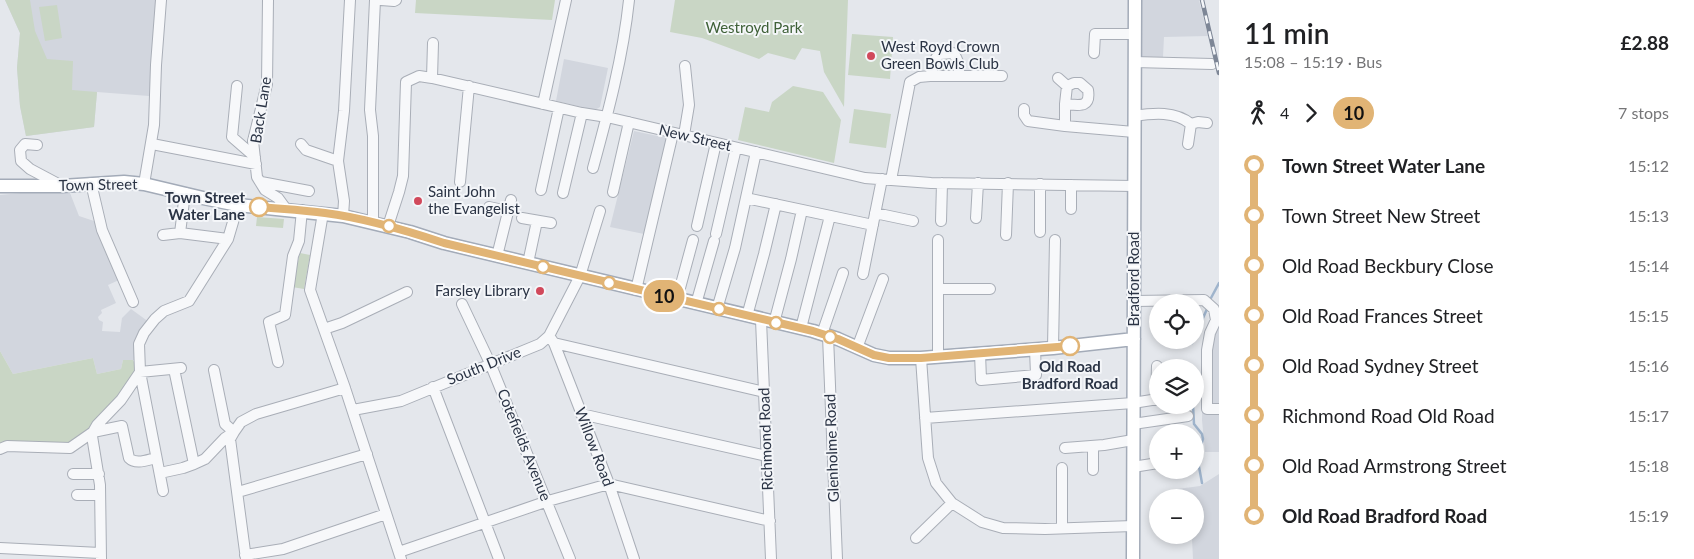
<!DOCTYPE html>
<html lang="en">
<head>
<meta charset="utf-8">
<style>
  body { margin:0; font-family:Lato,sans-serif; background:#f2f2f2; color:#202124; height:100vh; display:flex; flex-direction:column; font-size:19px; white-space:nowrap }
  * { box-sizing:border-box; margin:0 }
  p { font-size:16px; color:#757577 }
  .icon { flex:none; width:28px; height:28px; fill:none; stroke:currentColor; stroke-width:2; stroke-linecap:round; stroke-linejoin:round }
  .map { position:relative; flex:1; overflow:hidden }
  .sheet { display:flex; flex-direction:column; background:#fff; width:475px }
  .sheet>* { flex:none }
  .badge { padding:0 10px; border-radius:16px; font-size:18px; line-height:32px }
  .buttons { position:absolute; left:1149px; top:294px; display:grid; gap:10px }
  .buttons a { display:grid; place-items:center; width:55px; height:55px; border-radius:50%; background:#fff; box-shadow:0 2px 8px #0003; font-size:25px }
  .map>.badge { position:absolute; translate:-50% -50%; box-shadow:0 0 0 2px #fff }
  .legs { display:flex; align-items:center; gap:8px; height:55px; padding:0 25px; font-size:16px }
  .legs p { margin-inline-start:auto }
  .head { display:flex; align-items:center; justify-content:space-between; height:85px; padding:0 25px }
  h1 { font-size:28px; font-weight:600; line-height:38px }
  ul { padding:0 25px; list-style:none }
  li { display:flex; align-items:center; gap:18px; height:50px; font-size:19px }
  li i { display:grid; place-items:center; width:8px; height:100%; margin:0 6px; background:currentColor }
  li i::after { content:''; width:12px; height:12px; margin:-6px; border:4px solid; border-radius:50%; background:#fff }
  li p { margin-inline-start:auto }
  li:first-child i { background:linear-gradient(#0000 50%,currentColor 0) }
  li:last-child i { background:linear-gradient(currentColor 50%,#0000 0) }
  main { display:flex; flex:1; min-height:0 }
  .map>svg:first-child { display:block }
</style>
</head>
<body>
<main>
<div class="map">
<svg width="1219" height="559" viewBox="0 0 1219 559">
  <rect width="100%" height="100%" fill="#e4e7ec"/>
  <path fill="#d2d6de" d="M5,0H156L149,96L97,92L94,127L26,136L20,106L17,68L20,33Z
    M1137,0H1199L1208,36L1164,37L1163,57H1137Z
    M564,59L608,68L600,107L595,110L556,101Z
    M634,131L667,138L644,234L610,227Z
    M32,192L70,193L79,216L94,221L119,280L108,285L116,303L101,310L102,313L98,317L99,320L103,322L102,331L120,332L122,318L131,309L149,322L138,360H123L121,369L97,374L93,358L13,374L0,351V195Z
    M1219,322V452H1205L1202,420L1203,346Z
    M1219,474V559H1193L1192,539L1171,540L1170,535H1195V498L1170,497V490L1200,486Z"/>
  <path fill="#c9d6c5" d="M5,0H30L35,31L47,59L73,61L72,90L97,92L94,127L26,136L20,106L17,68L20,33Z
    M416,0H555L552,20L415,13Z
    M675,0H848L844,107L824,72L820,51L802,48L795,60L768,53L759,59L702,38L670,32Z
    M57,5L62,38L45,41L39,7Z
    M852,34L893,37L890,79L848,75Z
    M945,57L954,59V71L942,72L939,66L941,60Z
    M793,86L823,92L841,120L834,163L738,140L745,107L769,112L772,102Z
    M854,109L891,114L886,148L849,143Z
    M257,217L284,219L283,228L256,226Z
    M300,253L310,255L304,289L292,287Z
    M0,351L13,374L93,358L97,374L121,369L123,360H133L137,368L134,374L91,431L70,446L0,444Z"/>
  <g fill="none" stroke-linecap="round" stroke-linejoin="round">
    <path stroke="#9fb4cc" stroke-width="2.5" d="M1211,298L1219,283
      M1195,336L1207,309
      M1192,343L1193,340
      M1193,405L1194,424L1202,434L1203,439L1201,446L1197,450V456L1202,483"/>
    <g stroke="#a9aeb7" stroke-width="12">
      <path id="minor" d="M268,0L267,84L253,141L257,177L265,190L278,198L286,209
        M381,0L394,1L396,0
        M1094,53L1095,34H1135
        M1134,62L1212,64
        M930,76L936,58L940,54L953,53C959,60 959,67 959,76
        M432,78L433,43
        M1058,78L1067,86
        M237,86L232,137L255,157
        M543,104L566,0
        M1065,104C1078,105 1091,109 1088,90L1080,83H1074L1067,86
        M1024,109V115L1028,121L1065,126L1134,132
        M1134,116C1154,113 1175,111 1191,124L1188,144
        M1191,124L1198,122L1207,123
        M1065,126V104L1067,86
        M684,135L689,105L685,66
        M152,144L256,164
        M301,144L306,150L338,161L344,201L343,216
        M37,145L25,144L20,150L21,161L30,169L62,186
        M338,161L344,111L350,0
        M593,168C608,113 623,57 629,0
        M891,180L910,82L919,77L930,76H1002
        M261,182L309,191
        M460,182L469,86
        M91,183L102,230L133,302
        M144,184L154,125L156,65L161,0
        M541,190L559,108
        M613,192L629,122
        M563,193L582,113
        M746,198L873,225
        M489,207L508,211
        M1071,209V185
        M323,213L310,290L345,388L401,559
        M875,213L913,221
        M522,218L551,223
        M976,218L978,183
        M941,221L942,183
        M373,222V136L370,110L375,0
        M388,226L399,192L403,176L406,82L419,76L432,78L582,113L607,117L865,178L931,183L1134,186
        M697,226L716,143
        M1040,232V184
        M180,233L185,193
        M716,234L736,148
        M163,235L180,233L228,239
        M1006,235L1008,183
        M497,256L511,200
        M528,263L537,221
        M863,274L882,179
        M938,289H990
        M636,290L673,133
        M677,299L693,240
        M1134,301L1204,300L1214,309L1216,320L1210,333L1207,350V409H1219
        M462,304L490,363L570,559
        M696,304L714,241
        M717,309L735,248L756,152
        M747,316L764,254L776,204
        M761,320L771,559
        M774,323L791,259L802,210
        M801,328L830,216
        M324,329L342,323L407,292
        M822,334L843,273
        M549,336L554,343L609,484L634,559
        M828,336L837,559
        M554,343L764,392
        M857,348L883,279
        M1053,348L1055,240
        M980,353L981,380L1036,375L1035,349
        M938,356V240
        M921,358L928,458L936,483L952,503L982,522L1003,528L1045,529L1133,526
        M278,362L269,322L285,315L293,256L299,241L302,210
        M214,370L225,424L234,432
        M433,387L499,559
        M1156,400L1157,366
        M353,410L401,401L540,344L549,336L580,276L600,211
        M581,414L767,456
        M925,418L1133,403L1158,399
        M1133,424L1188,416
        M93,432L92,436L100,485L101,559
        M93,432L122,426L129,458C136,465 147,460 156,458
        M234,432L230,439L246,559
        M1065,448L1104,445L1133,440
        M0,449L7,446L70,448L93,432L97,425L121,400L140,372L139,344L144,333L155,319L164,311L189,301L228,239L238,205
        M194,464L205,459L225,438L234,432L241,422L256,414L345,388
        M1133,467L1158,463
        M1093,470V446
        M160,473L183,468L194,464L174,369
        M73,474H99
        M163,491L140,372L181,368
        M238,492L367,454
        M77,495H100
        M1062,527V468
        M916,538L952,503
        M0,548L100,553
        M399,552L548,501L609,484L770,521
        M245,555L283,549L386,514"/>
    </g>
    <g stroke="#a3abb8" stroke-width="15">
      <path id="major" d="M0,186H62L124,182L144,184L203,198L238,205L343,216L410,232L444,243L813,331L838,339L874,355L889,358H921L1053,348L1134,339
        M1133,559L1135,0"/>
    </g>
    <use href="#minor" stroke="#f7f8fa" stroke-width="10"/>
    <use href="#major" stroke="#fff" stroke-width="12"/>
    <g stroke="#7d8696" stroke-width="4.5">
      <path id="rail" d="M1202,0L1219,73"/>
    </g>
    <use href="#rail" stroke="#f4f6f9" stroke-width="2.5" stroke-dasharray="8" stroke-linecap="butt"/>
  </g>
  <g fill="none" stroke-linecap="round" stroke-linejoin="round">
    <g stroke="#fff" stroke-width="11">
      <path id="line-1" d="M259,207C281,209 303,210 325,213C365,218 405,230 444,243L813,331L838,339L874,355L889,358H921L1070,346"/>
    </g>
    <use href="#line-1" stroke="#e1b475" stroke-width="8"/>
  </g>
  <g fill="#d1495b" stroke="#f4f6f9" stroke-width="2">
    <circle cx="871" cy="56" r="5"/>
    <circle cx="418" cy="201" r="5"/>
    <circle cx="540" cy="291" r="5"/>
  </g>
  <g fill="#fff" stroke="#e1b475" stroke-width="2.5">
    <circle cx="259" cy="207" r="9"/>
    <circle cx="389" cy="226" r="6"/>
    <circle cx="543" cy="267" r="6"/>
    <circle cx="609" cy="283" r="6"/>
    <circle cx="719" cy="309" r="6"/>
    <circle cx="776" cy="323" r="6"/>
    <circle cx="830" cy="337" r="6"/>
    <circle cx="1070" cy="346" r="9"/>
  </g>
  <g text-anchor="middle" stroke-width="4" stroke-linejoin="round" paint-order="stroke">
    <g font-size="15" fill="#3f6138" stroke="#f4f6f9">
      <text x="754" y="33">Westroyd Park</text>
    </g>
    <g font-size="15" fill="#2b3445" stroke="#f4f6f9" text-anchor="start">
      <text x="881" y="52">West Royd Crown<tspan x="881" dy="17">Green Bowls Club</tspan></text>
      <text x="428" y="197">Saint John<tspan x="428" dy="17">the Evangelist</tspan></text>
      <text x="530" y="296" text-anchor="end">Farsley Library</text>
    </g>
    <g font-size="15" fill="#2b3445" stroke="#f4f6f9">
      <text transform="translate(261 110) rotate(-81)" y="5">Back Lane</text>
      <text transform="translate(695 138) rotate(13)" y="5">New Street</text>
      <text transform="translate(98 185) rotate(-1)" y="5">Town Street</text>
      <text transform="translate(1134 279) rotate(-90)" y="5">Bradford Road</text>
      <text transform="translate(484 366) rotate(-22)" y="5">South Drive</text>
      <text transform="translate(766 439) rotate(-92)" y="5">Richmond Road</text>
      <text transform="translate(524 445) rotate(68)" y="5">Cotefields Avenue</text>
      <text transform="translate(594 447) rotate(69)" y="5">Willow Road</text>
      <text transform="translate(832 448) rotate(-92)" y="5">Glenholme Road</text>
    </g>
    <g font-size="15" font-weight="bold" fill="#2b3445" stroke="#f4f6f9" text-anchor="end">
      <text x="245" y="203">Town Street<tspan x="245" dy="17">Water Lane</tspan></text>
      <text x="1070" y="372" text-anchor="middle">Old Road<tspan x="1070" dy="17">Bradford Road</tspan></text>
    </g>
  </g>
</svg>
<div class="buttons">
<a><svg class="icon" aria-label="locate" viewBox="0 0 24 24"><circle cx="12" cy="12" r="6"/><path d="M12 2v4M12 18v4M2 12h4M18 12h4"/></svg></a>
<a><svg class="icon" aria-label="layers" viewBox="0 0 24 24"><path d="M12 4l9 5-9 5-9-5zM3 14l9 5 9-5"/></svg></a>
<a>+</a>
<a>−</a>
</div>
<b class="badge" style="left:664px;top:296px;background:#e1b475;color:#111">10</b>
</div>
<section class="sheet">
<div class="head"><div><h1>11 min</h1><p>15:08 – 15:19 · Bus</p></div><b>£2.88</b></div>
<div class="legs"><svg class="icon" aria-label="walk" viewBox="0 0 24 24"><circle cx="13" cy="4" r="2"/><path d="M13 8l-2 6 4 7M11 14l-3 7M7 12l3-4h3l4 4"/></svg>4<svg class="icon" aria-label="forward" viewBox="0 0 24 24"><path d="M9 5l7 7-7 7"/></svg><b class="badge" style="background:#e1b475;color:#111">10</b><p>7 stops</p></div>
<ul>
<li><i style="color:#e1b475"></i><b>Town Street Water Lane</b><p>15:12</p></li>
<li><i style="color:#e1b475"></i><span>Town Street New Street</span><p>15:13</p></li>
<li><i style="color:#e1b475"></i><span>Old Road Beckbury Close</span><p>15:14</p></li>
<li><i style="color:#e1b475"></i><span>Old Road Frances Street</span><p>15:15</p></li>
<li><i style="color:#e1b475"></i><span>Old Road Sydney Street</span><p>15:16</p></li>
<li><i style="color:#e1b475"></i><span>Richmond Road Old Road</span><p>15:17</p></li>
<li><i style="color:#e1b475"></i><span>Old Road Armstrong Street</span><p>15:18</p></li>
<li><i style="color:#e1b475"></i><b>Old Road Bradford Road</b><p>15:19</p></li>
</ul>
</section>
</main>
</body>
</html>
